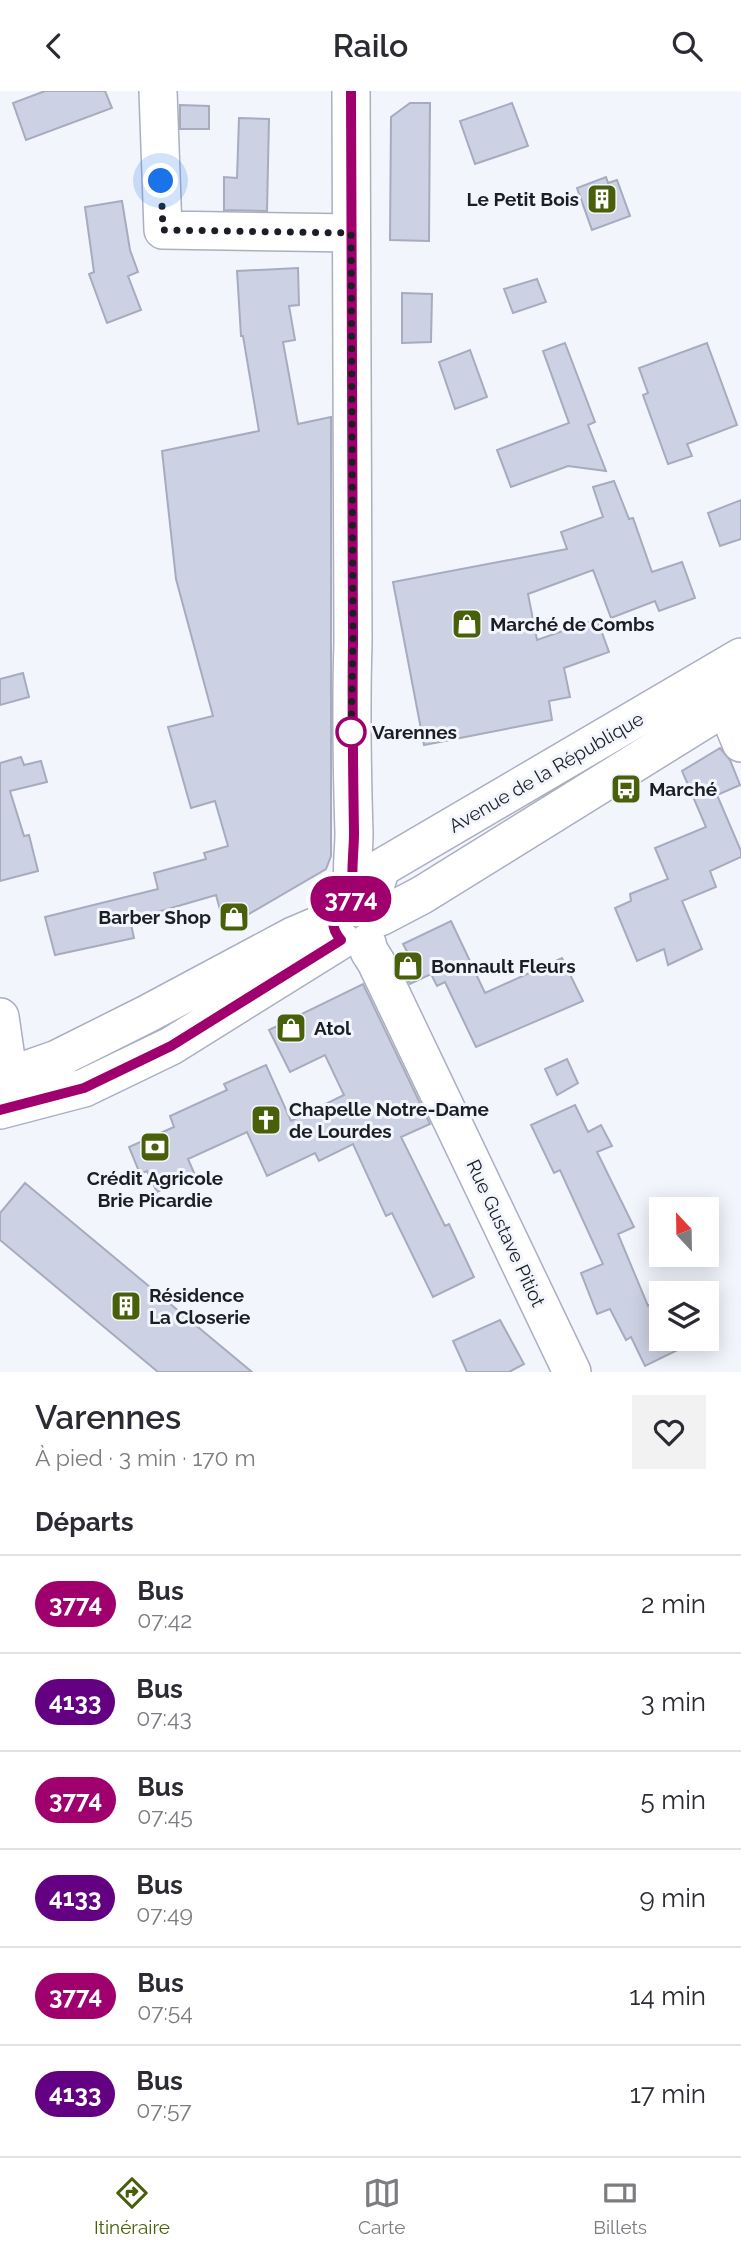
<!DOCTYPE html>
<html lang="fr">
<head>
<meta charset="utf-8">
<style>
  body { margin:0; font-family:Raleway,sans-serif; background:#f2f2f3; color:#2b2b33; height:100vh; display:flex; flex-direction:column; font-size:26px; white-space:nowrap }
  * { box-sizing:border-box; margin:0 }
  p { font-size:23px; color:#7c7c81 }
  .icon { flex:none; width:38px; height:38px; fill:none; stroke:currentColor; stroke-width:2; stroke-linecap:round; stroke-linejoin:round }
  .map { position:relative; height:1281px; overflow:hidden }
  .drawer { display:flex; flex-direction:column; background:#fff; flex:1 }
  .drawer>* { flex:none }
  .badge { padding:0 14px; border-radius:23px; font-size:24px; line-height:46px }
  .needle { width:46px; rotate:338deg }
  .fabs { position:absolute; left:649px; top:1106px; display:grid; gap:14px }
  .fabs a { display:grid; place-items:center; width:70px; height:70px; border-radius:0px; background:#fff; box-shadow:0 4px 18px #0003; font-size:35px }
  .you { position:absolute; width:35px; height:35px; margin:-18px; border:5px solid #fff; border-radius:50%; background:#1a73e8; box-shadow:0 0 0 10px #1a73e833 }
  .map>.badge { position:absolute; translate:-50% -50%; box-shadow:0 0 0 4px #fff }
  h2 { padding:0 35px; font-size:26px; line-height:63px }
  .round { display:grid; place-items:center; flex:none; width:74px; height:74px; border-radius:0px; background:#f2f2f3 }
  .summary { display:flex; align-items:center; justify-content:space-between; height:119px; padding:0 35px }
  h1 { font-size:33px; font-weight:600; line-height:52px }
  ul { padding:0; list-style:none }
  li { display:flex; align-items:center; gap:21px; height:98px; padding:0 35px; border-top:2px solid #e1e1e2 }
  li div { flex:1 }
  li b { display:block; font-size:26px }
  li em { font-style:normal }
  li .badge { min-width:77px; font-weight:700; text-align:center }
  header { display:flex; justify-content:space-between; align-items:center; height:91px; padding:0 35px; background:#fff; font-size:32px; font-weight:600 }
  .tabs { display:flex; justify-content:space-around; align-items:center; height:98px; border-top:2px solid #e1e1e2; background:#fff; font-size:19px; color:#7c7c81 }
  .tabs a { display:grid; justify-items:center; gap:4px }
  .tabs .on { color:#49600b }
  .map>svg:first-child { display:block }
</style>
</head>
<body>
<header><svg class="icon" aria-label="back" viewBox="0 0 24 24"><path d="M15 5l-7 7 7 7"/></svg>Railo<svg class="icon" aria-label="search" viewBox="0 0 24 24"><circle cx="10" cy="10" r="6"/><path d="M15 15l6 6"/></svg></header>
<div class="map">
<svg width="741" height="1281" viewBox="0 0 741 1281">
  <rect width="100%" height="100%" fill="#f3f5fd"/>
  <path fill="#ccd1e3" stroke="#a7abbe" stroke-width="2" d="M45,0H105L112,17L26,49L13,12Z
    M410,12H430L429,150L390,149L391,26Z
    M512,12L528,55L475,73L460,30Z
    M180,14L209,15V38H180Z
    M239,27L269,28L267,120L224,119V86L237,87Z
    M606,86L608,92L617,89L630,125L592,139L577,97Z
    M122,110L130,159L138,181L128,185L141,219L107,232L89,183L94,181L85,116Z
    M298,177L299,214L289,215L295,249L283,251L298,333L331,326V765L326,778L225,837L216,804L130,829L134,847L55,864L45,826L158,798L154,782L206,768L204,762L228,755L215,710L191,717L168,636L213,625L176,488L162,360L259,340L243,245H241L237,180Z
    M537,188L546,211L513,222L504,198Z
    M402,202L432,203L431,251L402,252Z
    M565,252L595,331L588,334L606,380L568,375L511,396L497,359L569,332L543,260Z
    M707,252L737,334L687,353L692,365L668,373L643,304L648,302L639,277Z
    M470,259L487,306L455,318L439,271Z
    M614,390L629,428L633,427L652,481L682,471L695,507L659,520L655,510L611,527L593,479L528,503L537,549L597,528L609,561L564,577L570,606L549,610L552,629L424,654L393,491L567,458L561,441L603,426L593,396Z
    M741,409V448L720,455L708,422Z
    M23,582L29,606L0,614V588Z
    M720,657L730,669L740,694L717,704L741,760V766L710,780L716,796L682,810L702,858L668,874L664,858L637,870L615,817L631,810L630,803L668,788L655,757L706,736L682,680Z
    M21,666L24,674L41,670L47,691L10,700L24,745L29,744L38,780L0,790V672Z
    M451,830L485,902L562,867L583,910L476,956L445,891L437,895L431,883L410,893L399,871L410,866L403,853Z
    M363,893L430,1033L401,1046L445,1135L449,1133L474,1186L433,1206L392,1122L386,1125L353,1053L319,1070L315,1062L267,1085L247,1041L188,1068L195,1084L157,1101L147,1080L140,1083L129,1056L174,1036L170,1025L227,999L224,993L266,974L291,1030L344,1004L325,964L290,981L269,939Z
    M567,968L578,992L557,1004L545,978Z
    M575,1014L588,1041L601,1034L612,1055L597,1061L634,1136L618,1143L648,1215L662,1208V1248H700L645,1275L631,1246L626,1249L610,1218L597,1223L581,1182L603,1173L560,1079L554,1082L531,1034Z
    M25,1092L252,1281H158L0,1149V1122Z
    M500,1229L524,1273L509,1281H467L453,1250Z"/>
  <g fill="none" stroke-linecap="round" stroke-linejoin="round">
    <g stroke="#aaafc1" stroke-width="40">
      <path id="minor" d="M158,0L163,139L351,142
        M351,0L353,551C351,615 352,678 354,742C354,763 350,785 354,807
        M726,615L741,652
        M370,811L381,777L741,566
        M380,826L422,804L741,606
        M367,852L369,860L376,871L572,1281
        M0,926L7,974L11,984
        M0,988L57,968L147,923L293,845L333,828
        M0,1019L84,997L171,955L341,849"/>
    </g>
    <use href="#minor" stroke="#fff" stroke-width="37"/>
  </g>
  <g fill="none" stroke-linecap="round" stroke-linejoin="round">
    <g stroke="#fff" stroke-width="16">
      <path id="line" d="M0,1019L84,997L171,955L341,849C326,832 334,812 354,807C350,785 354,763 354,742C353,678 352,615 353,551L351,0"/>
    </g>
    <use href="#line" stroke="#a0006e" stroke-width="10"/>
    <path stroke="#1c1e25" stroke-width="7" stroke-dasharray="0 12.6" d="M161,90L163,139L351,142L353,551L351,641"/>
  </g>
  <defs>
    <g id="building-square" transform="scale(1.575)"><rect x="-9" y="-9" width="18" height="18" rx="4" fill="#49600b" stroke="#f3f5fd"/><path d="M-4-6H4V6H1V3H-1V6H-4ZM-2.5-4.3h1.7v1.8h-1.7ZM.8-4.3h1.7v1.8H.8ZM-2.5-1h1.7V.8h-1.7ZM.8-1h1.7V.8H.8Z" fill="#fff"/></g>
    <g id="shop-square" transform="scale(1.575)"><rect x="-9" y="-9" width="18" height="18" rx="4" fill="#49600b" stroke="#f3f5fd"/><path d="M-5-2.5h2.3a2.7 3.5 0 0 1 5.4 0H5L5.5 6h-11ZM-1.5-2.5h3a1.5 2.3 0 0 0-3 0Z" fill="#fff"/></g>
    <g id="bus-square" transform="scale(1.575)"><rect x="-9" y="-9" width="18" height="18" rx="4" fill="#49600b" stroke="#f3f5fd"/><path d="M-5-6H5V4H4V6H2V4H-2V6H-4V4H-5ZM-3.5-4V0h7V-4ZM-3.5 1.2v1.5H-2V1.2ZM2 1.2v1.5H3.5V1.2Z" fill="#fff"/></g>
    <g id="church-square" transform="scale(1.575)"><rect x="-9" y="-9" width="18" height="18" rx="4" fill="#49600b" stroke="#f3f5fd"/><path d="M-1.2-6h2.4v3.5h3.3v2.4h-3.3V6h-2.4V-.1h-3.3v-2.4h3.3Z" fill="#fff"/></g>
    <g id="bank-square" transform="scale(1.575)"><rect x="-9" y="-9" width="18" height="18" rx="4" fill="#49600b" stroke="#f3f5fd"/><path d="M-6-4H6V4H-6ZM0-2.3a2.3 2.3 0 1 0 0 4.6a2.3 2.3 0 1 0 0-4.6Z" fill="#fff"/></g>
  </defs>
  <g fill-rule="evenodd">
    <use href="#building-square" x="602" y="108"/>
    <use href="#shop-square" x="467" y="533"/>
    <use href="#bus-square" x="626" y="698"/>
    <use href="#shop-square" x="234" y="826"/>
    <use href="#shop-square" x="408" y="875"/>
    <use href="#shop-square" x="291" y="937"/>
    <use href="#church-square" x="266" y="1029"/>
    <use href="#bank-square" x="155" y="1056"/>
    <use href="#building-square" x="126" y="1215"/>
  </g>
  <circle fill="#fff" stroke="#a0006e" stroke-width="3.5" cx="351" cy="641" r="14"/>
  <g text-anchor="middle" stroke-width="6" stroke-linejoin="round" paint-order="stroke">
    <g font-size="19" font-weight="bold" fill="#1c1e25" stroke="#f3f5fd" text-anchor="start">
      <text x="579" y="115" text-anchor="end">Le Petit Bois</text>
      <text x="490" y="540">Marché de Combs</text>
      <text x="649" y="705">Marché</text>
      <text x="211" y="833" text-anchor="end">Barber Shop</text>
      <text x="431" y="882">Bonnault Fleurs</text>
      <text x="314" y="944">Atol</text>
      <text x="289" y="1025">Chapelle Notre-Dame<tspan x="289" dy="22">de Lourdes</tspan></text>
      <text x="155" y="1094" text-anchor="middle">Crédit Agricole<tspan x="155" dy="22">Brie Picardie</tspan></text>
      <text x="149" y="1211">Résidence<tspan x="149" dy="22">La Closerie</tspan></text>
    </g>
    <g font-size="19" font-weight="bold" fill="#1c1e25" stroke="#f3f5fd" text-anchor="start">
      <text x="372" y="648">Varennes</text>
    </g>
    <g font-size="19" fill="#1c1e25" stroke="#f3f5fd">
      <text transform="translate(546 681) rotate(-30)" y="7">Avenue de la République</text>
      <text transform="translate(506 1142) rotate(65)" y="7">Rue Gustave Pitiot</text>
    </g>
  </g>
</svg>
<div class="fabs">
<a><svg class="needle" viewBox="-14 -14 28 28"><path d="M0-13l5 13h-10z" fill="#e53935"/><path d="M0 13l5-13h-10z" fill="#7c7c81"/></svg></a>
<a><svg class="icon" aria-label="layers" viewBox="0 0 24 24"><path d="M12 4l9 5-9 5-9-5zM3 14l9 5 9-5"/></svg></a>
</div>
<div class="you" style="left:161px;top:90px"></div>
<b class="badge" style="left:351px;top:808px;background:#a0006e;color:#fff">3774</b>
</div>
<section class="drawer">
<div class="summary"><div><h1>Varennes</h1><p>À pied · 3 min · 170 m</p></div><a class="round"><svg class="icon" aria-label="heart" viewBox="0 0 24 24"><path d="M12 20l-8-8c-3-5 5-10 8-4 3-6 11-1 8 4z"/></svg></a></div>
<h2>Départs</h2>
<ul>
<li><span class="badge" style="background:#a0006e;color:#fff">3774</span><div><b>Bus</b><p>07:42</p></div><em>2 min</em></li>
<li><span class="badge" style="background:#640082;color:#fff">4133</span><div><b>Bus</b><p>07:43</p></div><em>3 min</em></li>
<li><span class="badge" style="background:#a0006e;color:#fff">3774</span><div><b>Bus</b><p>07:45</p></div><em>5 min</em></li>
<li><span class="badge" style="background:#640082;color:#fff">4133</span><div><b>Bus</b><p>07:49</p></div><em>9 min</em></li>
<li><span class="badge" style="background:#a0006e;color:#fff">3774</span><div><b>Bus</b><p>07:54</p></div><em>14 min</em></li>
<li><span class="badge" style="background:#640082;color:#fff">4133</span><div><b>Bus</b><p>07:57</p></div><em>17 min</em></li>
</ul>
</section>
<nav class="tabs">
<a class="on"><svg class="icon" aria-label="directions" viewBox="0 0 24 24"><path d="M12 3l9 9-9 9-9-9zM9 14v-3h6M13 9l2 2-2 2"/></svg>Itinéraire</a>
<a><svg class="icon" aria-label="map" viewBox="0 0 24 24"><path d="M3 6l6-2 6 2 6-2v14l-6 2-6-2-6 2zM9 4v14M15 6v14"/></svg>Carte</a>
<a><svg class="icon" aria-label="tickets" viewBox="0 0 24 24"><path d="M3 7h18v10H3zM15 7v10"/></svg>Billets</a>
</nav>
</body>
</html>
